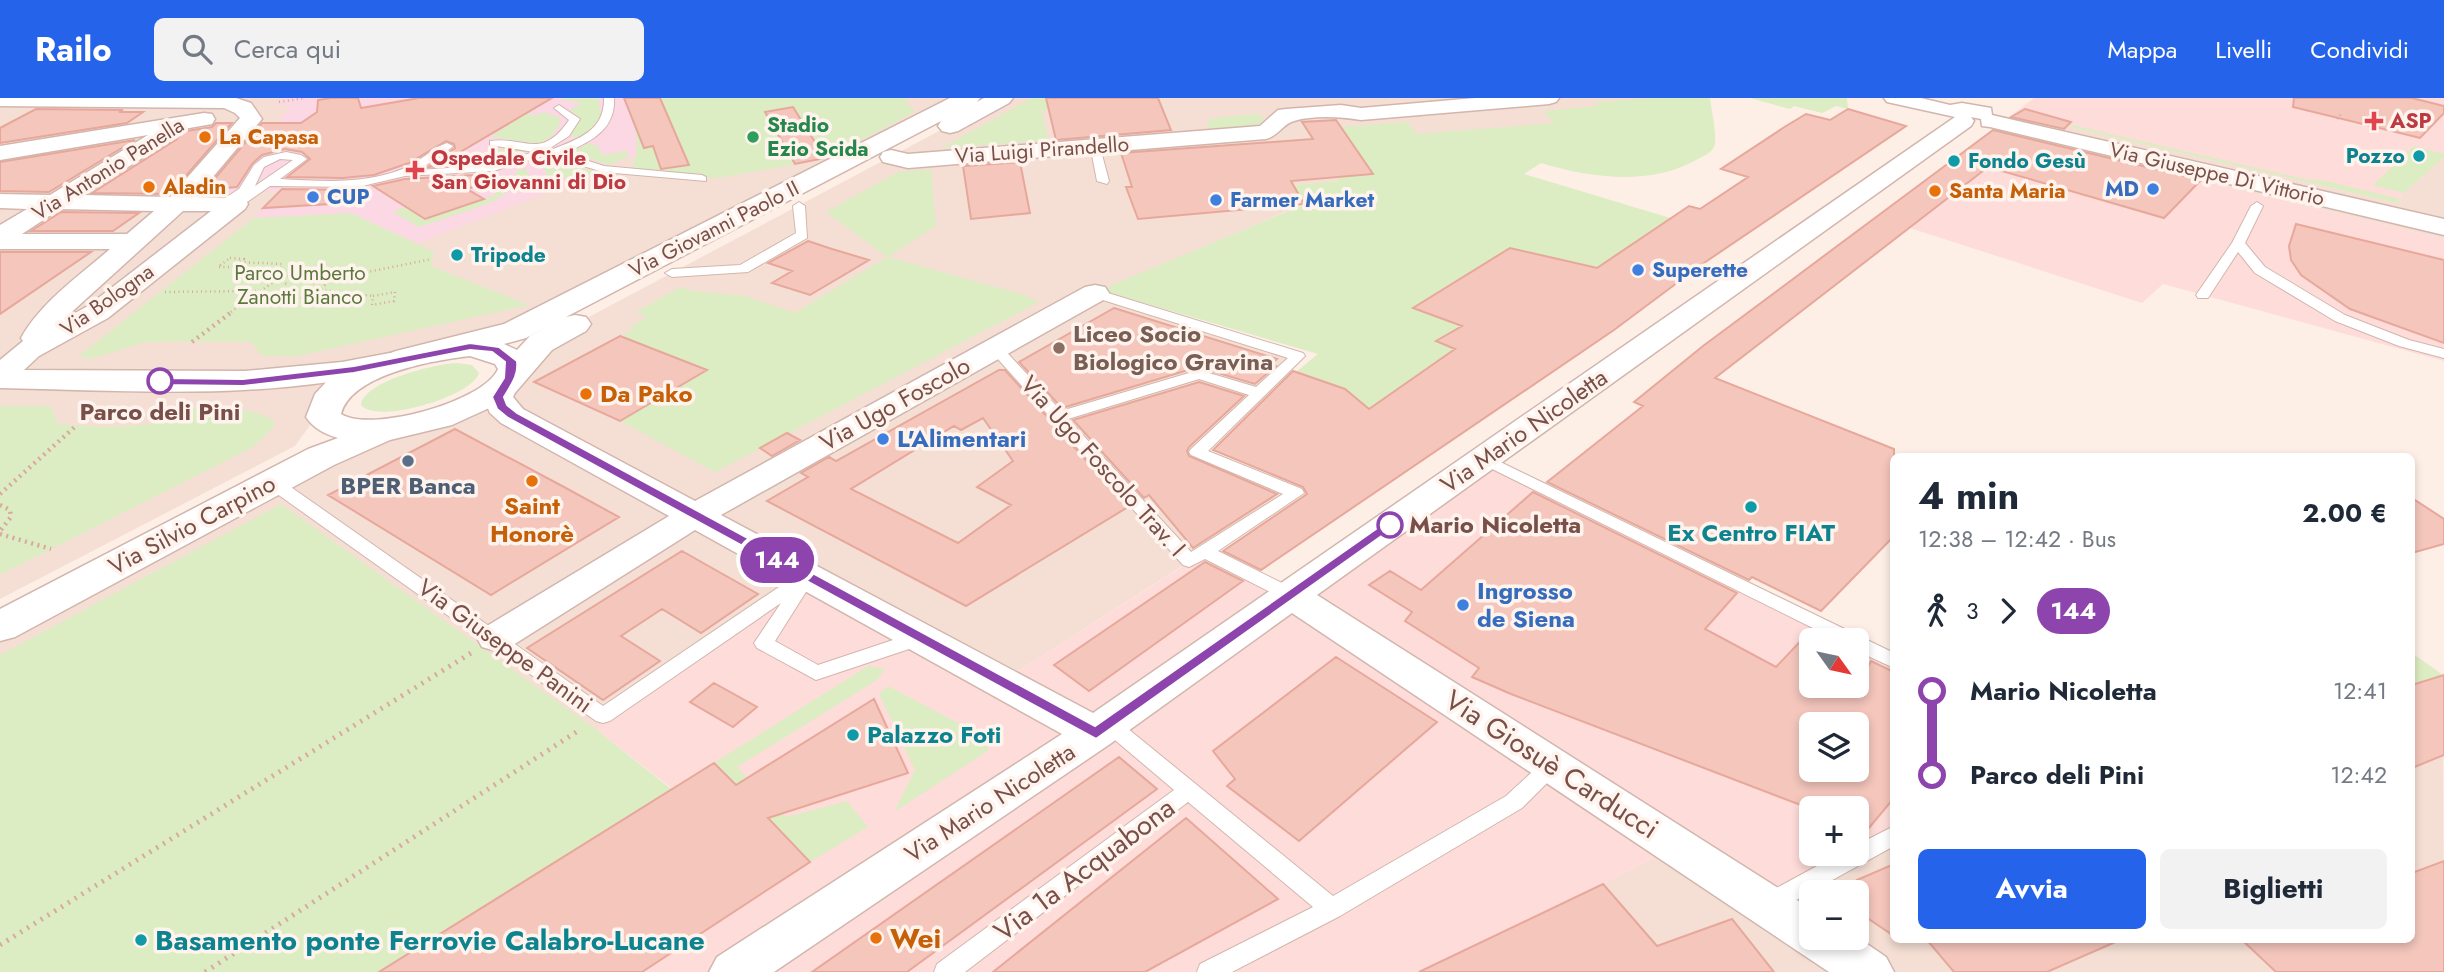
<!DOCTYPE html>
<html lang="it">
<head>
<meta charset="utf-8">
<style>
  body { margin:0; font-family:Jost,sans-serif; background:#f2f2f3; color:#1f2937; height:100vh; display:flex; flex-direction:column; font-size:26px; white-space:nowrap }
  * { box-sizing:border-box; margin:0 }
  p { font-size:23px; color:#747a83 }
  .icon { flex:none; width:38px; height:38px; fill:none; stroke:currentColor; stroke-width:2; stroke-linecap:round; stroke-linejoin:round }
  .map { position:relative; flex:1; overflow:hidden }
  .drawer { position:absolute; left:1890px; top:355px; width:525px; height:490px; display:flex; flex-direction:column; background:#fff; border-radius:10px; box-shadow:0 4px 10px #0003 }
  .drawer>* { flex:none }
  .badge { padding:0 14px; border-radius:23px; font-size:24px; line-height:46px }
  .needle { width:46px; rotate:123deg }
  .buttons { position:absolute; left:1799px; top:530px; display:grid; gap:14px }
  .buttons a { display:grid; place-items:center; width:70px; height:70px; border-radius:10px; background:#fff; box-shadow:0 4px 10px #0003; font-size:35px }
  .map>.badge { position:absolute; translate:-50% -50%; box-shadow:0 0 0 4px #fff }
  .legs { display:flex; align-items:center; gap:10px; height:77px; padding:0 28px; font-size:23px }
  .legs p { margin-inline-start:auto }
  .head { display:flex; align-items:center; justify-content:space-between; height:119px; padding:0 28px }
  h1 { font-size:38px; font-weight:700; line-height:52px }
  .action { display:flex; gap:14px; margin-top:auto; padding:14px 28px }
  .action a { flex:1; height:80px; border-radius:10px; background:#2563eb; color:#fff; font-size:28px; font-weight:700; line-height:80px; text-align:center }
  .action a+a { background:#f2f2f3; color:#1f2937 }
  ul { padding:0 28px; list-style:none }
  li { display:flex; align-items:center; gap:24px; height:84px; font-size:26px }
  li i { display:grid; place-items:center; width:10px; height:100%; margin:0 9px; background:currentColor }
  li i::after { content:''; width:18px; height:18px; margin:-9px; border:5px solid; border-radius:50%; background:#fff }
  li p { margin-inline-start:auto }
  li:first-child i { background:linear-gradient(#0000 50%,currentColor 0) }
  li:last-child i { background:linear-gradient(currentColor 50%,#0000 0) }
  header { display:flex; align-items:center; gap:42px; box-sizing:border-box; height:98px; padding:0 35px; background:#2563eb; color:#fff }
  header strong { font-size:33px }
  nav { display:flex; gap:38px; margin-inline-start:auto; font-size:24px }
  .search { width:490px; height:63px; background:#f2f2f3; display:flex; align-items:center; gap:18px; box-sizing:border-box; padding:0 24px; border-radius:10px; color:#747a83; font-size:26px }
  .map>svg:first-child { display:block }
</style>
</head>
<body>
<header>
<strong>Railo</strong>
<div class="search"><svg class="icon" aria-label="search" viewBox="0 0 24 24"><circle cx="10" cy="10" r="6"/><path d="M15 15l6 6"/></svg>Cerca qui</div>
<nav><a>Mappa</a><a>Livelli</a><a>Condividi</a></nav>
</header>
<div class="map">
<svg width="2444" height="874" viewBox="0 0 2444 874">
  <rect width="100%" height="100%" fill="#fdefe6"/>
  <path fill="#f5dfd4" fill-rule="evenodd" d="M0,0H968L515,233L417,258L322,311L295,348L0,501Z
    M1001,0H1671L1373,76L1337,79L1339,83L1293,87L1304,106L1096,195L1298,258L1198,354L1296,395L1001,584L598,633L499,798L378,874H0V529L272,384L471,306L553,238Z
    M2013,16L2397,105L2404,95L2444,59V141L1994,32Z
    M2443,577L2444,874H1680L1603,786L1678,747L1767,806L1893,737L1894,842H2412V587ZM1811,794H1857V840H1811Z"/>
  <path fill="#fedcd9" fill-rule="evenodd" d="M2034,0H2444V59L2404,95L2397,105L2013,16Z
    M1994,32L2444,141V263L2163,186L2142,205L1910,130L1961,89Z
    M1484,361L1852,542H1811V588H1857V545L1893,563V737L1767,806L1678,747L1603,786L1680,874H378L671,690L598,633L603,618L807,478L1001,584L1205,454L1292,497ZM1811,626H1857V672H1811ZM1811,710H1857V756H1811Z"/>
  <path fill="#fcd8e4" d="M282,0H624L638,35L637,57L628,58L584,80L418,145L351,115L254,120L278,93L212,97L259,32L274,31L291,6L277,7Z"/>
  <path fill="#dcecc3" d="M564,0H598L602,21C593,31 586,40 572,39L571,35L579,19L570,12L582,4L561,2Z
    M624,0H909L905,3L915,14L825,61L718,80L632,73C642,42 635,29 624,0Z
    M1032,0H1046L1049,12L1042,13L1048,42L941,50Z
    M1655,0H1710C1711,11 1718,40 1714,49C1711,55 1702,59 1696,62C1650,88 1590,80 1541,65L1524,76L1707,131L1621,155L1597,170L1510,150L1413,210L1462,228L1455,251L1370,312L1346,291L1296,274L1318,256L1100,192L1303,107L1293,87L1338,83L1337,79L1372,76L1341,29L1407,24L1417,36L1554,25L1543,13L1598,8L1595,4Z
    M1750,0H1847L1848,11L1836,8L1822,15L1794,8L1790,11Z
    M543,14L558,19L561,24L552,38L540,46L490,39L526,16L538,17Z
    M1257,16L1263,19V23L1256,29L1207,30L1209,22L1213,20Z
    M2072,27L2304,81L2326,83L2400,101L2397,105L2069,29Z
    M589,45L599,49L602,57L627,53L628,58L610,67L574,57L575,52Z
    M2414,48L2444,56V59L2404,95L2373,87Z
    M507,50L527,53L481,65L446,68L455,61Z
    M553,60L596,74L584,80H548L540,61Z
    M525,70L531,80L490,105L419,129L393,114L406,109L425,121L496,97L489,91L514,81L517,72Z
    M931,71L936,128L888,159L1021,196L1039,204L715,374L620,323L706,272L620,238L634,231L630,229L647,219L636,214L681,189L692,193L745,198L795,215L887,159L826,114L898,74Z
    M351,115L434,154L431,168L529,207L297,258H262L251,244H146L94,260H83L80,257L254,120Z
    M457,265L472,267L479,275C473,298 377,327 361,307C364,283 435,266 457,265Z
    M0,308H51L58,326C86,328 117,330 144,327C162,325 178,312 195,309C216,306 257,311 274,323V329L253,349L0,477Z
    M281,406L598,633L671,691L378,874H0V557Z
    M2412,555L2443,577L2412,587Z
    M868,568L885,571L877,582L737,669L786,719L847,703L868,729L810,764L714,665Z
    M888,588L981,637L988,641L989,647L986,654L894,714L915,672L879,596Z"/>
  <path fill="#f4c6bc" stroke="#e7a89b" stroke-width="2" fill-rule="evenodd" d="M331,0H358L361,10L419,0H552L457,56L474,66L428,69L455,50L454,46L446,43L409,65L374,77L343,80L287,79L310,61L302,54L285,51L262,57L252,66L237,89L205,92L262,25H301L317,14L318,2Z
    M624,0H660L689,67L661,71L653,48L644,50Z
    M1046,0H1158L1171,32L1056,42Z
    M2294,0H2412L2444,8V15L2420,40L2293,9Z
    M793,9L825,60L795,66L765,14Z
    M36,11L123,12L119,14H143L127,25L0,45V30Z
    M1848,11L1906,28L1701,167L1614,232L1261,472L1223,453L1307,396L1303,389L1213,352L1293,273L1345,291L1369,311L1455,251L1436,243L1462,228L1413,210L1510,150L1597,170L1689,108L1700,111L1748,79L1721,71L1786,28L1806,16L1830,22Z
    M2025,11L2071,24L2064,31L2011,19Z
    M1336,22L1373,76L1291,83L1304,106L1138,121L1126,89H1132L1121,55L1313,41L1302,24Z
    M216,25H232L170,96L92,95L177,41L180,34L212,29Z
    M1993,32L2201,82L2164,120L1988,69L1715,280L1894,351V438L1821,513L1752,479L1749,482L1547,384L1643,308L1634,304L1703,248Z
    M135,42L49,94L0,93V64Z
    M1020,64L1030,115L971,121L963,68Z
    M491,76L500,81L467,91L484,101L425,121L373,88L405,81Z
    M282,91L358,92H359L347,105L263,110Z
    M61,114L139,115L113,133H31Z
    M2296,126L2444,162V245L2350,211L2301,177L2291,162L2289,148Z
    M808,143L832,151L869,162L810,197L772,185L792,173L768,165Z
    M0,154H91L0,216Z
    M1114,210L1277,261L1271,266L1276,268L1255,286L1198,269L1062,310L1019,264Z
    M620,238L707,272L620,323L534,284Z
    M999,272H1005L1128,409L966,508L767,403L808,379L801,375L829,359L836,363ZM983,320L1013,363L977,389L1011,407L958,445L851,391L954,328L961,332Z
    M1199,284L1244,298L1189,349L1187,353L1189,358L1277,396L1193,450L1149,397L1144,400L1073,322Z
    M455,331L564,389L619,419L491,497L328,397Z
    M787,335L800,342L772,358L760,350Z
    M1533,394L1737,495L1705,531L1776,569L1811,532V588H1857V567L1867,571L1871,563L1894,574V700L1858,743L1857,710L1811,711L1511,596L1472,579L1479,570L1405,523L1412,514L1369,487L1390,473L1421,492ZM1811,626H1857V672H1811Z
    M2412,400L2444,421V446L2412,455Z
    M682,453L758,496L701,535L662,511L621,538L660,563L603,602L527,550Z
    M1205,464L1243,483L1089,593L1054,567Z
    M1336,559L1437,624L1299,743L1227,688L1235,681L1213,653Z
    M2444,577V657L2412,670V587Z
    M714,585L757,609L733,629L690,604Z
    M874,601L908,675L768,720L810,764L642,874H379L714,665L736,687Z
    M1119,659L1157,691L907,874H812Z
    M1186,720L1278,801L1145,874H993Z
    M2444,763V874H2276L2242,842H2412V775Z
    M1894,766V838L1857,813V782Z
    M1603,786L1657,848L1732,821L1774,874H1419Z
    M1927,842H2120L2047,874H1954Z"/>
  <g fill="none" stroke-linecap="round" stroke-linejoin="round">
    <g stroke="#d2b6ad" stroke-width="2">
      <path id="service" d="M604,0H614C616,32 590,44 564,55L604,68L702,77L706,79V83L603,74L547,57L493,73L405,78L358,89L270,88L240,109L230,107L222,110L216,106L239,91L254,67L264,59L286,54L301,57L307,61L280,81C322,83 365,87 405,70C420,64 432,50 447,45L453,48L451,50L419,72L492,67L534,54L490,47V43C526,38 541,63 569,22L554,10L559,7L580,21L569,38L550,50L553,51C579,41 605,32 604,0ZM280,61L293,62L255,88L264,69Z
        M1090,47L1100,49L1109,83L1107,86L1097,83Z
        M799,104L805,108L807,140L748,174L672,179L665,175L672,171L740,167L796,135L793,108Z
        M2257,104L2263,108L2245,145L2265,169L2345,217L2409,242L2444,251V260L2399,248L2335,223L2255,175L2238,154L2208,200H2198L2196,197L2232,145L2251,108Z
        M1095,191L1303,255L1305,258L1208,353L1302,391L1304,395L1218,453L1298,493L1300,497L1298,501H1284L1205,461L1189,469L1183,467L988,250L995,246L1000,247L1061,313L1199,272L1256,289L1288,260L1090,198V192ZM1199,281L1249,297L1191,351L1189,354L1191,357L1283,396L1191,454L1068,321Z
        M1484,356L1894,555V570L1857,553V542H1837L1478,364L1476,361L1478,358Z
        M272,379L278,380L603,608L801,474L807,472L816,478L775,543L818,567L920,533L927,535L930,540L927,545L816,582L757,550L754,545L781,505L610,623L603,625L596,623L266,388L264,384Z
        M1109,618L1116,621L1333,798L1506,698L1545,662L1553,660L1561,662L1564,668L1522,710L1340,818L1232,874H1197L1200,866L1313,809L1188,704L965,874H934L937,866L1174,692L1102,631L1099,626L1102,621Z
        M1894,728V748L1776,813L1768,816L1760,813L1756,806L1760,799L1839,756H1857V747Z"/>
    </g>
    <g stroke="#d2b6ad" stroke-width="3">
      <path id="minor" d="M0,0H236L251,5L262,21L196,99L245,101L248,106L245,111L108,220L39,258L24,272L245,273L342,264L390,255L400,258L405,264L400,270C270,303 133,293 0,290V262L23,243L21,240C41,204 79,178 110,151H0V127L27,111L0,110V96L50,97L148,37L0,62V48L204,15L212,16L215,21L212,26L178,32L176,39L83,97L170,99L240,20L235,15L224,10L0,8ZM60,111L154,113L127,136H22ZM183,113H211L88,208L64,221Z
        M1475,0H1559L1556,4L1549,6L1361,22C1341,19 1314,17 1294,23C1283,26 1278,38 1266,41L908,70L883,64L880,59L883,54L891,52L908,56L1260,28L1278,12L1286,11L1341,7L1361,10Z
        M1884,0H1921L1950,7L1962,5L1991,10L1992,17L2444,121V137L1990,29L1982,28L1981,21L1971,19L1974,23L1971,28L1317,497L1811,811V840L1857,839L1886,859L1894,874H1829L1292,515L1110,646L774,874H709L717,859L1062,636L695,432L510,549L496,553L482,549L477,540L482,531L669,418L501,325L490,315L483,299L492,282L503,279L514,282L518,288L513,299L523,311L695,403L1085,189L1095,187L1105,189L1109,195L1105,201L721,417L1093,615L1955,19L1887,4Z"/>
    </g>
    <g stroke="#d2b6ad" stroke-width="3">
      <path id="tertiary" d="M950,0H980L977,4L984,0H1013L1009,5L958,33L950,35L942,33L938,28L941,23L566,219L575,217L586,219L591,226L586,233L552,252L514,296L498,306L452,327L390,342L334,367L15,539L0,543V511L308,351L338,340C325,336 314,331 306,319L315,296L328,282L348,271L396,253L504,226ZM550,227L530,238L517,252L504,246L526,240ZM470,258L495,266L498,271C484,304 370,335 341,316C351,276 435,262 470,258Z"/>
    </g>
    <path stroke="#d9a99f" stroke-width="2.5" stroke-dasharray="1 3.5" stroke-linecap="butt" d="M279,4L305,0
      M2337,21L2341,16
      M230,160L244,161L232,169H218Z
      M240,164L282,166L279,180
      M305,174H318L331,181C314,200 286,209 262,198L261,193L276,182Z
      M277,182L289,187
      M313,185L432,161
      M321,192L373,198
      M165,194L259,193
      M395,194L394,203L372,207L373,198Z
      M231,214L257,194"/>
    <path stroke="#d9a99f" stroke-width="4.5" stroke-dasharray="2 4.5" stroke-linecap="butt" d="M192,244L233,213
      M0,396L77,327
      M0,407L10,412L11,419L0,433
      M0,436L51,451"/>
    <path stroke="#d9a99f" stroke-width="5" stroke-dasharray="2 6" stroke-linecap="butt" d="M0,847L471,555
      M205,874L581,631"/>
    <use href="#service" fill="#fff" fill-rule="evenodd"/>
    <use href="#minor" fill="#fff" fill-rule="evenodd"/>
    <use href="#tertiary" fill="#fff" fill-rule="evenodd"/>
  </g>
  <path fill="#8e44ad" stroke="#fff" stroke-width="2" d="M470,245L499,249L517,263C519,277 511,287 504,299L507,307L517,315L1095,628L1386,424L1390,423L1397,427L1096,641L508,320L497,311L492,299L504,280L505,264L492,254L470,252L354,275L243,288L160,287L154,283L160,280L243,281L354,268Z"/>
  <g fill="#e0444e" stroke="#fff4ed" stroke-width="2.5">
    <path d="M2370.5 12.5h7v7h7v7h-7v7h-7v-7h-7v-7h7z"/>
    <path d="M411.5 61.5h7v7h7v7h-7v7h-7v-7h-7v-7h7z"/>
  </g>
  <g fill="#e8710a" stroke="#fff4ed" stroke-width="2.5">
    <circle cx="205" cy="39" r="7"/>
    <circle cx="149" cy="89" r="7"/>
    <circle cx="1935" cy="93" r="7"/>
    <circle cx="586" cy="296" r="7"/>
    <circle cx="532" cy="383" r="7"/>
    <circle cx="876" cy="840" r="7"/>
  </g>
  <circle fill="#2e9e5b" stroke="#fff4ed" stroke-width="2.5" cx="753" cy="39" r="7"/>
  <g fill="#0f9aa8" stroke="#fff4ed" stroke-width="2.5">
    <circle cx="2419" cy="58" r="7"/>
    <circle cx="1954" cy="63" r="7"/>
    <circle cx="457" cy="157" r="7"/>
    <circle cx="1751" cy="409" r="7"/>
    <circle cx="853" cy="637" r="7"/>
    <circle cx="141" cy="842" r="7"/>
  </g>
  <g fill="#3f7fe0" stroke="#fff4ed" stroke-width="2.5">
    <circle cx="2153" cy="91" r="7"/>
    <circle cx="313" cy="99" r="7"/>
    <circle cx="1216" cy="102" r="7"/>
    <circle cx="1638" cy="172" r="7"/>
    <circle cx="883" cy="341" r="7"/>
    <circle cx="1463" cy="507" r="7"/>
  </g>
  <circle fill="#8d6e63" stroke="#fff4ed" stroke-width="2.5" cx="1059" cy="250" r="7"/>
  <g fill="#fff" stroke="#8e44ad" stroke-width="3.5">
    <circle cx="160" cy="283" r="12"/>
    <circle cx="1390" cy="427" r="12"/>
  </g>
  <circle fill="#5c6f8a" stroke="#fff4ed" stroke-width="2.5" cx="408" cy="363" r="7"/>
  <g text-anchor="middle" stroke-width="7" stroke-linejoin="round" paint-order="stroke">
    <g font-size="21" font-weight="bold" fill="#be3a42" stroke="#fff4ed" text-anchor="start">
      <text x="2390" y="30">ASP</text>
      <text x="431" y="67">Ospedale Civile<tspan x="431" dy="24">San Giovanni di Dio</tspan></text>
    </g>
    <g font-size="21" font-weight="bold" fill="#27864d" stroke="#fff4ed" text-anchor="start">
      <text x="767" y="34">Stadio<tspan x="767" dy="24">Ezio Scida</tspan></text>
    </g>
    <g font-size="21" font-weight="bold" fill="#c56008" stroke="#fff4ed" text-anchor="start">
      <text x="219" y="46">La Capasa</text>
      <text x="163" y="96">Aladin</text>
      <text x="1949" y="100">Santa Maria</text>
    </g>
    <g font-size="21" fill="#785049" stroke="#fff4ed">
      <text transform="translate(1042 52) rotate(-4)" y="7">Via Luigi Pirandello</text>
      <text transform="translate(108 71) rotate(-32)" y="7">Via Antonio Panella</text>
      <text transform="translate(2217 76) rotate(13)" y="7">Via Giuseppe Di Vittorio</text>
      <text transform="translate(714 131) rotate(-27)" y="7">Via Giovanni Paolo II</text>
      <text transform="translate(107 202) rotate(-35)" y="7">Via Bologna</text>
    </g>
    <g font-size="21" font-weight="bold" fill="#0d838f" stroke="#fff4ed" text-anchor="start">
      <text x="2405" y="65" text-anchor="end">Pozzo</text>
      <text x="1968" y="70">Fondo Gesù</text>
      <text x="471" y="164">Tripode</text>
    </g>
    <g font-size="21" font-weight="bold" fill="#366cbe" stroke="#fff4ed" text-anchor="start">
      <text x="2139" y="98" text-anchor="end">MD</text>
      <text x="327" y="106">CUP</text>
      <text x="1230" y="109">Farmer Market</text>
      <text x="1652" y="179">Superette</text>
    </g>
    <g font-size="21" fill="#5b783d" stroke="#fff4ed">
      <text x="300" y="182">Parco Umberto<tspan x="300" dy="24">Zanotti Bianco</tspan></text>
    </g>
    <g font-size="24" font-weight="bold" fill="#785e54" stroke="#fff4ed" text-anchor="start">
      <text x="1073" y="244">Liceo Socio<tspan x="1073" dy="28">Biologico Gravina</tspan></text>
    </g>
    <g font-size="24" font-weight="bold" fill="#c56008" stroke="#fff4ed" text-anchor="start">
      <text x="600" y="304">Da Pako</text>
      <text x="532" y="416" text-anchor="middle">Saint<tspan x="532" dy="28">Honorè</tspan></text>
    </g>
    <g font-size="24" fill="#785049" stroke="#fff4ed">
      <text transform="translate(895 306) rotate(-29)" y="8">Via Ugo Foscolo</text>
      <text transform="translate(1524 333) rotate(-35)" y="8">Via Mario Nicoletta</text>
      <text transform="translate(1103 368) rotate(48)" y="8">Via Ugo Foscolo Trav. I</text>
      <text transform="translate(192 427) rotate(-28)" y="8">Via Silvio Carpino</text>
      <text transform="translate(505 548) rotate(36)" y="8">Via Giuseppe Panini</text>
      <text transform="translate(990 705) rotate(-33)" y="8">Via Mario Nicoletta</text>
    </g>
    <g font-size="24" font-weight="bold" fill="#785049" stroke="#fff4ed">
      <text x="160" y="322">Parco deli Pini</text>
      <text x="1409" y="435" text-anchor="start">Mario Nicoletta</text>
    </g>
    <g font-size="24" font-weight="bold" fill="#366cbe" stroke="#fff4ed" text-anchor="start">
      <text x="897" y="349">L'Alimentari</text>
      <text x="1477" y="501">Ingrosso<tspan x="1477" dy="28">de Siena</tspan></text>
    </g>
    <g font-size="24" font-weight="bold" fill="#4e5e75" stroke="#fff4ed">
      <text x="408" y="396">BPER Banca</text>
    </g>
    <g font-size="24" font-weight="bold" fill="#0d838f" stroke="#fff4ed">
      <text x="1751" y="443">Ex Centro FIAT</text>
      <text x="867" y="645" text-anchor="start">Palazzo Foti</text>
    </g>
    <g font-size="28" fill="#785049" stroke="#fff4ed">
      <text transform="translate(1552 666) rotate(33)" y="10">Via Giosuè Carducci</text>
      <text transform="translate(1084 771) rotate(-37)" y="10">Via 1a Acquabona</text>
    </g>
    <g font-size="28" font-weight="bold" fill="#c56008" stroke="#fff4ed" text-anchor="start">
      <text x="890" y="850">Wei</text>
    </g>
    <g font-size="28" font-weight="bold" fill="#0d838f" stroke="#fff4ed" text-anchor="start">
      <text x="155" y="852">Basamento ponte Ferrovie Calabro-Lucane</text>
    </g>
  </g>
</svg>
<div class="buttons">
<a><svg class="needle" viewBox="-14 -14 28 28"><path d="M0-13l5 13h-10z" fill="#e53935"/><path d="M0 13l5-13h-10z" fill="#747a83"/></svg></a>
<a><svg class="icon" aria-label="layers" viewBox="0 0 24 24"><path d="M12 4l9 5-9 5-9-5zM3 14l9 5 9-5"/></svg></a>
<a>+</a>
<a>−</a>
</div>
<b class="badge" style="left:777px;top:462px;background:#8e44ad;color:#fff">144</b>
<section class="drawer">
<div class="head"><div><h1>4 min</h1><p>12:38 – 12:42 · Bus</p></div><b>2.00 €</b></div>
<div class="legs"><svg class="icon" aria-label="walk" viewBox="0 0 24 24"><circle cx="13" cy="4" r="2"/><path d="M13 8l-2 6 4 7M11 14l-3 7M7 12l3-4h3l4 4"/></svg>3<svg class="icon" aria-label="forward" viewBox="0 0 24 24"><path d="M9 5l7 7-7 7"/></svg><b class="badge" style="background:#8e44ad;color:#fff">144</b></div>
<ul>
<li><i style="color:#8e44ad"></i><b>Mario Nicoletta</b><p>12:41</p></li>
<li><i style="color:#8e44ad"></i><b>Parco deli Pini</b><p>12:42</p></li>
</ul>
<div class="action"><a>Avvia</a><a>Biglietti</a></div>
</section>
</div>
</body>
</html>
